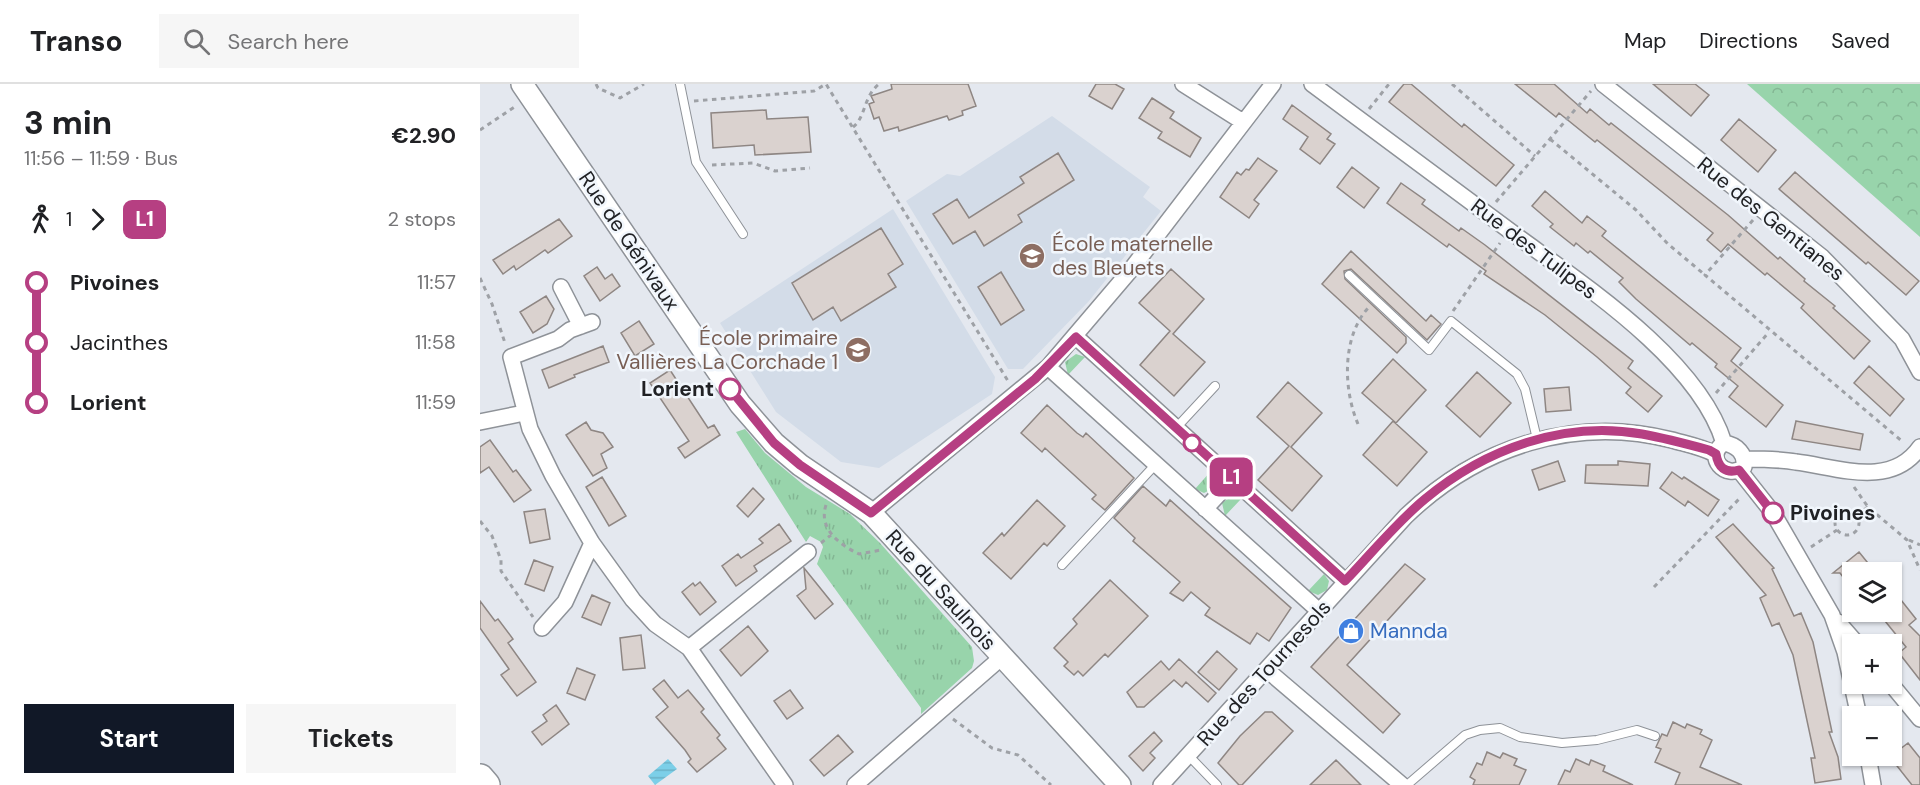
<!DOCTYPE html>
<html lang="en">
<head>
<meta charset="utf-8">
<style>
  body { margin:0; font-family:"DM Sans",sans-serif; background:#f6f6f6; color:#202124; height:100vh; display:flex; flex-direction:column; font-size:22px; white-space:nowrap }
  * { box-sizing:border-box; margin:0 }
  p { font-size:20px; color:#757577 }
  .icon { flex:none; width:33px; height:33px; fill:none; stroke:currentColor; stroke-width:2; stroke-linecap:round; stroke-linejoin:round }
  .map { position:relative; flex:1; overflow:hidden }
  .panel { display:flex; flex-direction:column; background:#fff; width:480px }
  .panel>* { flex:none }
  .badge { padding:0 12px; border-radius:9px; font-size:21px; line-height:39px }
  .buttons { position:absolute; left:1362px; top:478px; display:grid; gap:12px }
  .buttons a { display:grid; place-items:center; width:60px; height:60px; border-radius:0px; background:#fff; box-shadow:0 2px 4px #0004; font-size:30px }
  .map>.badge { position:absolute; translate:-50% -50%; box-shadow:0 0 0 3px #fff }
  .legs { display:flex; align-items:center; gap:9px; height:66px; padding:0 24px; font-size:20px }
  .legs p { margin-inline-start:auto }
  .head { display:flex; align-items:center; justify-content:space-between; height:102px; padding:0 24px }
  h1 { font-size:33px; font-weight:700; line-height:45px }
  .action { display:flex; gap:12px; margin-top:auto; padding:12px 24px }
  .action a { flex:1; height:69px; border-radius:0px; background:#111827; color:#fff; font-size:24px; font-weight:700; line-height:69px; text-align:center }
  .action a+a { background:#f6f6f6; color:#202124 }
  ul { padding:0 24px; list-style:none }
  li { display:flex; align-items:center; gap:21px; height:60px; font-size:22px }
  li i { display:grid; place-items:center; width:9px; height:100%; margin:0 8px; background:currentColor }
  li i::after { content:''; width:15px; height:15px; margin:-8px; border:4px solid; border-radius:50%; background:#fff }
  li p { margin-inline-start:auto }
  li:first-child i { background:linear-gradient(#0000 50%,currentColor 0) }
  li:last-child i { background:linear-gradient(currentColor 50%,#0000 0) }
  header { display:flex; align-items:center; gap:36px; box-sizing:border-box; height:84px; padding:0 30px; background:#fff; border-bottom:2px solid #e0e0e0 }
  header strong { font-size:28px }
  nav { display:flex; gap:33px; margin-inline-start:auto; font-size:21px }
  .search { width:420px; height:54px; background:#f6f6f6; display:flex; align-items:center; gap:15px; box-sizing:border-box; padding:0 21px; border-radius:0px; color:#757577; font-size:22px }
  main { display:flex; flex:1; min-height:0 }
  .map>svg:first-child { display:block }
</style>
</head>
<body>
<header>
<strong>Transo</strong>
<div class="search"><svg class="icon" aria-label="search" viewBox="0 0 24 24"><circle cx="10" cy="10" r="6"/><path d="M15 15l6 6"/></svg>Search here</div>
<nav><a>Map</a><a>Directions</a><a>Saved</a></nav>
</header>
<main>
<section class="panel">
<div class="head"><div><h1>3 min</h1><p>11:56 – 11:59 · Bus</p></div><b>€2.90</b></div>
<div class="legs"><svg class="icon" aria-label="walk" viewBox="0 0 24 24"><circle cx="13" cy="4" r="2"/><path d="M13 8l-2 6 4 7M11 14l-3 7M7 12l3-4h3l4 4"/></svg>1<svg class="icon" aria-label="forward" viewBox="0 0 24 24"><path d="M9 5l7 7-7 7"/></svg><b class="badge" style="background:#b63f82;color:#fff">L1</b><p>2 stops</p></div>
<ul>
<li><i style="color:#b63f82"></i><b>Pivoines</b><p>11:57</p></li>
<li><i style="color:#b63f82"></i><span>Jacinthes</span><p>11:58</p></li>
<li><i style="color:#b63f82"></i><b>Lorient</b><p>11:59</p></li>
</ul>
<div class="action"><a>Start</a><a>Tickets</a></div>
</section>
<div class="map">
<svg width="1440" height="701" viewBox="0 0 1440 701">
  <defs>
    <pattern id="grass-tufts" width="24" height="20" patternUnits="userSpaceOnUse" patternTransform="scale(1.5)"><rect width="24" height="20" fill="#98d4ab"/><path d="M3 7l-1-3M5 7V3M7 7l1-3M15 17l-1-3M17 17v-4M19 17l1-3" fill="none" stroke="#83b693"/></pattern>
    <pattern id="forest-crowns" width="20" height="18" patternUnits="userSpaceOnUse" patternTransform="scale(1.5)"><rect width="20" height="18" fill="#98d4ab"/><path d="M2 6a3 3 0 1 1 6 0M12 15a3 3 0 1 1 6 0" fill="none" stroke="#83b693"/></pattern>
    <pattern id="water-rules" width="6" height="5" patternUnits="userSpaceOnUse" patternTransform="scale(1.5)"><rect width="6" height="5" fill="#7ccfe8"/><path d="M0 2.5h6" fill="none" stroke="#6bb1c7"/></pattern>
  </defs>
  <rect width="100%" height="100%" fill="#e4e8ef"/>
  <path fill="#d3dce8" d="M572,32L670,103L663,113L681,127L609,217L543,285H528L426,117L467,90L480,92Z
    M413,125L515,293L512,310L399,384L361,378L296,328L240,239Z"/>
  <path fill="url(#grass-tufts)" d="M596,270L605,273L588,291L585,278Z
    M265,345L285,369L326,403L370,430L400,459L492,563L494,577L492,584L441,630V624L337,480L343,463L341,458L330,452L326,458L256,348Z
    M731,387L736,396L732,405L724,409L715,405Z
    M753,411L761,415L745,432L742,419Z
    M844,490L849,497L847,506L838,511L828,507Z"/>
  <path fill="url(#forest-crowns)" d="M1267,0H1440V153Z"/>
  <path fill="url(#water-rules)" d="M188,675L197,685L175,701L168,692Z"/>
  <path fill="#dad2cf" stroke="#8e8683" stroke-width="1.5" d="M411,0H488L496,22L482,27L483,31L469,36L467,32L419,47L418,43L404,47L399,33L394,35L389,20L394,18L391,12L412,5Z
    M616,0H635L644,5L632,25L609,12Z
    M924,0H931L982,43L984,40L1034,81L1016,102L909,18Z
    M1035,0H1074L1107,29L1110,25L1129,41L1131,39L1248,131L1298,175L1300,173L1325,195L1324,197L1355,222L1353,224L1390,257L1374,275L1321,224L1324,220L1287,189L1285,191L1248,160L1241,168L1227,156L1233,149L1186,111L1117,56L1115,58L1079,29L1076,33Z
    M1173,0H1215L1229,11L1211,32Z
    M672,14L694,28L690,34L721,54L710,73L678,54L682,48L659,34Z
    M812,21L851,50L847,55L855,60L840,80L820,65L828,53L803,35Z
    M286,26L287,35L328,33L331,68L275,71L274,61L233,64L231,29Z
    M1259,35L1296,66L1278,88L1241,56Z
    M578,69L594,96L538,131L542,138L504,162L495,147L473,160L453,130L477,115L489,134L544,99L540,93Z
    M778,74L797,87L774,116L779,120L769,134L740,113L757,88L761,91L766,85L769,86Z
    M872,83L899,104L884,124L857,103Z
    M1315,88L1439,197L1426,211L1388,178L1386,180L1299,105Z
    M921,99L945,116L942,120L979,147L981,144L1005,161L1153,277L1148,284L1182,312L1168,328L1146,309L1151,303L1117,273L1065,231L1004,190L1006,187L969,160L967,163L907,119Z
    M1065,107L1102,139L1107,132L1126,147L1122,152L1261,264L1251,277L1303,321L1286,343L1249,313L1258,302L1235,283L1237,280L1212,259L1210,261L1156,215L1139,198L1143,194L1110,167L1108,169L1096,159L1094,162L1070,143L1073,140L1052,122Z
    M79,135L92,152L68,169L65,166L36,186L34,182L23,190L13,176Z
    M401,144L423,180L408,190L416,203L361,237L353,223L333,236L312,199Z
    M871,167L946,237L951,231L961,240L947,256L871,185L864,187L865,195L926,253V259L917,269L842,200Z
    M117,183L125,195L132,190L140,202L120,217L104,192Z
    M691,185L724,215L693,250L725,278L694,312L660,281L690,247L659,219Z
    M521,188L544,226L521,241L498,203Z
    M66,212L74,225L67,240L53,249L40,228Z
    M159,237L174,260L155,272L141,249Z
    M123,262L129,278L94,291L95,293L69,304L62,286Z
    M913,275L946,306L916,339L882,309Z
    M1389,282L1424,315L1410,332L1374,299Z
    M190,286L228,344L234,341L240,351L205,374L198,364L209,357L170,299Z
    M997,288L1031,319L1000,353L966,322Z
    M808,298L842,329L811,363L842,392L812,427L778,396L809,362L777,333Z
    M1089,303L1091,326L1066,328L1064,305Z
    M567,321L597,349L603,353L606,349L654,394L625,426L612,415L616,411L581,379L565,364L562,368L541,349Z
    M913,337L947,368L917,402L883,371Z
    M1316,337L1383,350L1380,366L1312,355Z
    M106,338L111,346L123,349L133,363L121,370L127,384L113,392L86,351Z
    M10,356L33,388L36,386L51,406L34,418L9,383L0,389V363Z
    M1078,377L1085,397L1059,406L1052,386Z
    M1138,377L1170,380L1168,402L1105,399L1106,381H1138Z
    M1192,388L1202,395L1204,393L1239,416L1228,432L1208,417L1205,422L1180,404Z
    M122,393L146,432L129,442L106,403Z
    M663,402L686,422L690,416L811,524L789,557L777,549L770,560L725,531L730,524L711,508L703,517L690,509L700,498L653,457L655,454L634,434Z
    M273,404L284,415L268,433L257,422Z
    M557,416L585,442L567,462L564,459L531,495L503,469L522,449L524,452Z
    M65,425L70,455L50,459L44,428Z
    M299,440L311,457L274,482L277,487L256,502L242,482L258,470L261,474L283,459L279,455Z
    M1253,440L1294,484L1292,485L1314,532L1321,529L1333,558L1352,648H1349L1358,673L1361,695L1335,699L1331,674H1335L1313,571L1299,539L1292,542L1280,514L1286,511L1236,453Z
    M1379,468L1396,489H1372V505L1360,489H1353Z
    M54,476L73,483L64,507L45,500Z
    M925,480L945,495L867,581L920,630L903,649L831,583Z
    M324,484L353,520L335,535L317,512L326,505Z
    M630,496L668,532L628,573L625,570L603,592L598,587L594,591L584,582L588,578L574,564L597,540L593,535Z
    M220,498L236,518L220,531L202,508L213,499L215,502Z
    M112,511L130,519L121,541L102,533Z
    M1421,516L1436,535L1429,541L1440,552V596L1419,569L1426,563L1401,532L1412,528V524Z
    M0,517L15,537L18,535L33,555L28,559L56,598L37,612L21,591L29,585L0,544Z
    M268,542L288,567L261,592L240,566Z
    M161,551L165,584L143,586L140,554Z
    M737,567L757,585L739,606L718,588Z
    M699,575L736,609L728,618L706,598L702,603L694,596L664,623H657L647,608L681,577L689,586Z
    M97,584L115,591L105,616L87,609Z
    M184,596L198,614L208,606L224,625L221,628L240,651L237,654L246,665L217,688L208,678L211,675L205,666L176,633L188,623L173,605Z
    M310,606L323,624L307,635L294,617Z
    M76,621L89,640L62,661L52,648L67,637L63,631Z
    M785,628H792L813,647L762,701H759L738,679L760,652Z
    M1193,638L1205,644L1207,640L1222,646L1220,650L1232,656L1220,683L1262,701H1195L1200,689L1175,678L1181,665L1176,663L1182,650L1187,652Z
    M674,648L682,657L670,669L675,674L663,687L649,672Z
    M358,651L373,668L344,692L330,676Z
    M1428,659L1440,674V701H1432L1410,673Z
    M1007,668L1020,674L1023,669L1037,675L1034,681L1046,686L1039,701H993L995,696L990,693L997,679L1002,681Z
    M1096,675L1109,681L1111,676L1125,682L1123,687L1153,701H1078L1085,686L1090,688Z
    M856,676L881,701H830Z"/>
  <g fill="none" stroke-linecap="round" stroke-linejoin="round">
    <g stroke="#8e9298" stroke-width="10">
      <path id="lane" d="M200,0L216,78L263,150
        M869,191L949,266L971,237L1037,290L1045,305L1057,355
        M696,344L735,302
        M582,481L676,380
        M709,672L737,701
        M927,701L985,651L1000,646L1020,644L1040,653L1082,659L1117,656L1157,646L1175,652"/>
    </g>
    <g stroke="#8e9298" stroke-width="18">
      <path id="street" d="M703,0L763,38
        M832,0C898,49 964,98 1030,147C1099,198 1218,274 1244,359
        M1123,0L1342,173L1422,255L1440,288
        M81,203L101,242
        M112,238L90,246L78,255L31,273L50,345L73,392L112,459L153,516L175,540L209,564L305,701
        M596,253L865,497
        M568,283L839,527
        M0,338L44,329
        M1244,359C1257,361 1266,370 1264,383C1245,397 1224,372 1244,359Z
        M1265,375C1282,375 1299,375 1316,378C1357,383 1411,405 1440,363
        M1259,386L1293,429L1352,531L1365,568L1379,633
        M725,425L753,395
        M391,429L568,283L649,188L793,0
        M1358,538L1378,561
        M62,544L85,518L112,459
        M209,564L328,468
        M787,586L922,701
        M1411,600L1440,635
        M1388,672L1393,701
        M375,701L522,573
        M681,701L926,432C998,363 1094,331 1192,356C1206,360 1222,363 1235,370"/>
    </g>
    <g stroke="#8e9298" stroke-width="24">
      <path id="secondary" d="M42,0L260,320L294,359L320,381L391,429L640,701"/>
    </g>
    <g stroke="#8e9298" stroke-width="30">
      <path id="highway" d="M0,694L6,701"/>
    </g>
    <path stroke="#9ea1a6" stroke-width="3" stroke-dasharray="4.5 4.5" stroke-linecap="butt" d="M116,0L118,4L140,14L164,0
      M972,0L1055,72
      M214,17L334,7L346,0L528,297
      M889,25L909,0
      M373,43C386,33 383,13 399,0
      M0,46L36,22
      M1070,55L1156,126L1188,160L1225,191
      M232,81L273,79L295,87L330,84
      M1016,118L1111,7
      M1273,136L1225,191L1423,358
      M0,194L12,220L25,259
      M973,227L1020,159
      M1236,309L1289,248
      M878,340C863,305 862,253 888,224
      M1374,403L1388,423L1427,456L1440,486
      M346,421C338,445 360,461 379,470L401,466
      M1355 439a12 12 0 1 1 24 0a12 12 0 1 1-24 0Z
      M1377,431L1388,423
      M0,437L12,452L21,476V487L53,533
      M1429,456L1440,461
      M341,459L351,451
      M1331,463L1357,446
      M1174,503L1261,413
      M473,635L512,664L538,671L571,701"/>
    <use href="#lane" stroke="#fff" stroke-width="8"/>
    <use href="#street" stroke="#fff" stroke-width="15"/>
    <use href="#secondary" stroke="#fff" stroke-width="21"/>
    <use href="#highway" stroke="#fff" stroke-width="27"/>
  </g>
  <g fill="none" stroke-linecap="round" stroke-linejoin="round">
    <g stroke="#fff" stroke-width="14">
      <path id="line-1" d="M250,305L294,359L320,381L391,429L555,295L596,253L865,497C891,470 916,439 945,415C1005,365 1084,336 1162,350C1184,354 1207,360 1229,366L1236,370C1238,383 1245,390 1259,386L1293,429"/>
    </g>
    <use href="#line-1" stroke="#b63f82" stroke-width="9"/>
  </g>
  <defs>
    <g id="school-disc" transform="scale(1.35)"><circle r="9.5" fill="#8d6e63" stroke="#f1f6fc"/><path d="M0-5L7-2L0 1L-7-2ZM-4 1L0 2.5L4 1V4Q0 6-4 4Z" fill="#fff"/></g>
    <g id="shop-disc" transform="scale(1.35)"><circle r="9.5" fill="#3f7fe0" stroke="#f1f6fc"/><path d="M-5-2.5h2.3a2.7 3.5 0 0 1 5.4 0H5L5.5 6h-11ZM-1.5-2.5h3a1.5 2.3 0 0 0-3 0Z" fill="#fff"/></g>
  </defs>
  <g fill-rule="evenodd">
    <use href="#school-disc" x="552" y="172"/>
    <use href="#school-disc" x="378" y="266"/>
    <use href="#shop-disc" x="871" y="547"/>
  </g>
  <g fill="#fff" stroke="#b63f82" stroke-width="3">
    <circle cx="250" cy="305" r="10"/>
    <circle cx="712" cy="359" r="8"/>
    <circle cx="1293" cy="429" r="10"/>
  </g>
  <g text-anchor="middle" stroke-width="5" stroke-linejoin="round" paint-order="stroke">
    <g font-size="21" fill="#212225" stroke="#f1f6fc">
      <text transform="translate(1291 135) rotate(39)" y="7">Rue des Gentianes</text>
      <text transform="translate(149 157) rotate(56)" y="7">Rue de Génivaux</text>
      <text transform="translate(1054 165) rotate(37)" y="7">Rue des Tulipes</text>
      <text transform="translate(461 506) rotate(48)" y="7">Rue du Saulnois</text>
      <text transform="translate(784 589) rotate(-48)" y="7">Rue des Tournesols</text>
    </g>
    <g font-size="21" fill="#785e54" stroke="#f1f6fc" text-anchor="start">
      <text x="572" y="167">École maternelle<tspan x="572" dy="24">des Bleuets</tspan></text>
      <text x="358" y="261" text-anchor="end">École primaire<tspan x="358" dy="24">Vallières La Corchade 1</tspan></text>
    </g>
    <g font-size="21" font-weight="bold" fill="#212225" stroke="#f1f6fc" text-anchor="end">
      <text x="234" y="312">Lorient</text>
      <text x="1310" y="436" text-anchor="start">Pivoines</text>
    </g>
    <g font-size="21" fill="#366cbe" stroke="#f1f6fc" text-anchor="start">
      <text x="890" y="554">Mannda</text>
    </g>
  </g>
</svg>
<div class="buttons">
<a><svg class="icon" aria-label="layers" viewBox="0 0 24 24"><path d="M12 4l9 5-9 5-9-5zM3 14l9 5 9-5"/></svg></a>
<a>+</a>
<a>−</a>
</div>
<b class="badge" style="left:751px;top:393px;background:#b63f82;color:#fff">L1</b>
</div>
</main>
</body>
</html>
